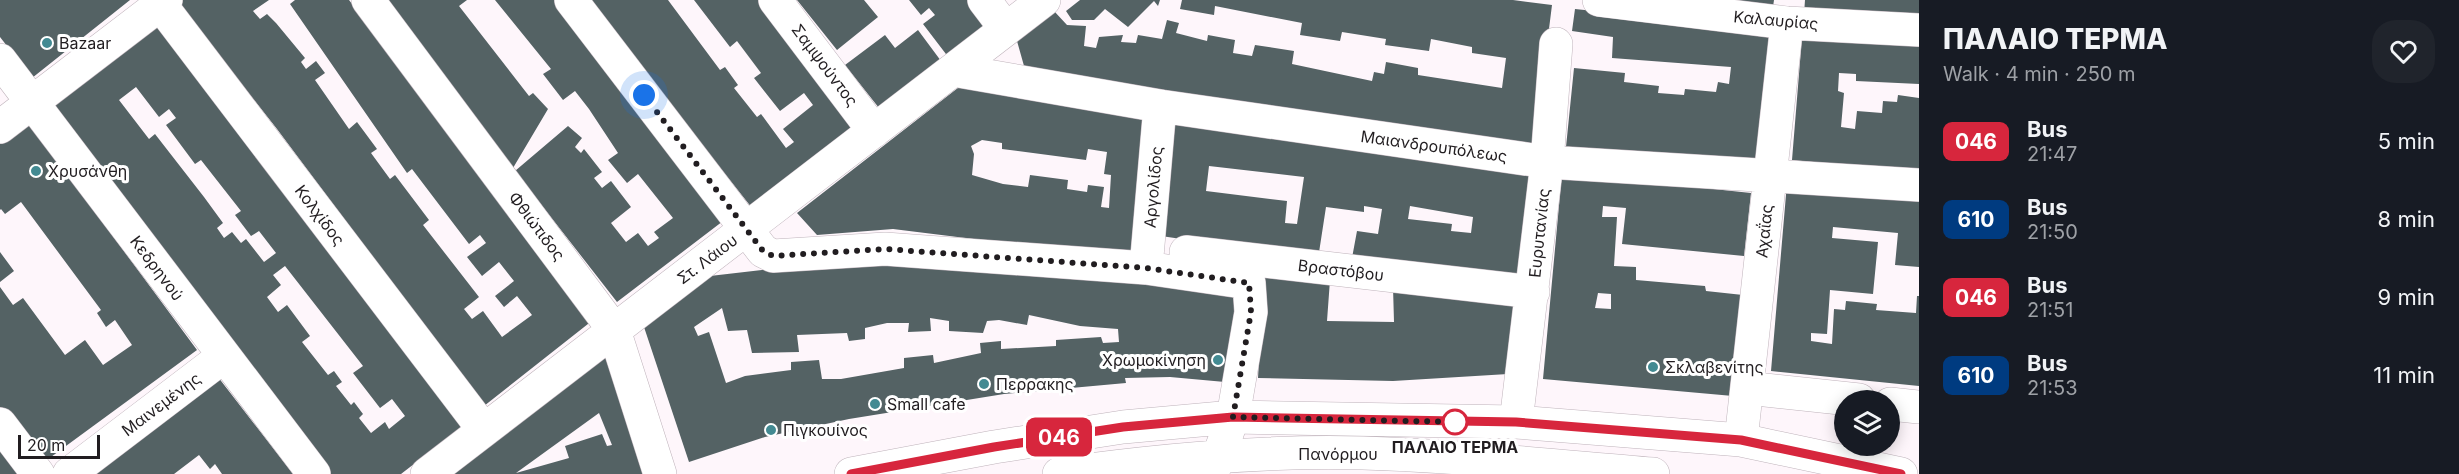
<!DOCTYPE html>
<html lang="en">
<head>
<meta charset="utf-8">
<style>
  body { margin:0; font-family:Inter,sans-serif; background:#20242c; color:#f1f3f6; height:100vh; display:flex; flex-direction:column; font-size:22px; white-space:nowrap }
  * { box-sizing:border-box; margin:0 }
  p { font-size:20px; color:#9ea1a6 }
  .icon { flex:none; width:33px; height:33px; fill:none; stroke:currentColor; stroke-width:2; stroke-linecap:round; stroke-linejoin:round }
  .map { position:relative; flex:1; overflow:hidden }
  .panel { display:flex; flex-direction:column; background:#171b24; width:540px }
  .panel>* { flex:none }
  .badge { padding:0 12px; border-radius:9px; font-size:21px; line-height:39px }
  .tools { position:absolute; left:1834px; top:390px; display:grid; gap:12px }
  .tools a { display:grid; place-items:center; width:66px; height:66px; border-radius:50%; background:#171b24; box-shadow:0 3px 15px #0003; font-size:30px }
  .scale { position:absolute; left:18px; bottom:15px; width:82px; box-sizing:border-box; padding-left:6px; border:3px solid #211d20; border-top:0; font-size:16px; line-height:21px; white-space:nowrap; color:#211d20; -webkit-text-stroke:4px #fff; paint-order:stroke }
  .you { position:absolute; width:30px; height:30px; margin:-15px; border:4px solid #fff; border-radius:50%; background:#1a73e8; box-shadow:0 0 0 9px #1a73e833 }
  .map>.badge { position:absolute; translate:-50% -50%; box-shadow:0 0 0 3px #fff }
  .round { display:grid; place-items:center; flex:none; width:63px; height:63px; border-radius:24px; background:#20242c }
  .head { display:flex; align-items:center; justify-content:space-between; height:102px; padding:0 24px }
  h1 { font-size:28px; font-weight:800; line-height:45px }
  ul { padding:0; list-style:none }
  li { display:flex; align-items:center; gap:18px; height:78px; padding:0 24px }
  li div { flex:1 }
  li b { display:block; font-size:22px }
  li em { font-style:normal }
  li .badge { min-width:66px; font-weight:700; text-align:center }
  main { display:flex; flex:1; min-height:0 }
  .map>svg:first-child { display:block }
</style>
</head>
<body>
<main>
<div class="map">
<svg width="1919" height="474" viewBox="0 0 1919 474">
  <rect width="100%" height="100%" fill="#fef6fb"/>
  <path fill="#546264" fill-rule="evenodd" d="M0,0H130L32,78L0,37Z
    M178,0H269L253,11L260,19L267,14L276,23L305,58L301,62L306,69L316,61L325,73L315,80L349,129L357,122L377,149L371,153L390,179L395,175L429,220L423,225L479,297L464,309L472,319L483,311L502,337L532,315L517,296L504,307L495,296L514,281L499,262L482,276L467,257L486,243L480,235L469,244L412,169L407,173L290,4L295,0H349L593,320L484,406L277,129L176,1Z
    M384,0H467L459,6L529,96L533,93L548,109L513,168Z
    M495,0H557L727,218L617,302L515,171L568,126L582,138L575,147L581,153L584,149L602,172L594,178L602,188L611,181L631,207L611,223L626,242L638,233L648,246L659,238L654,232L673,218L638,174L627,183L608,160L618,153L589,109L575,91L563,100L543,74L551,69Z
    M587,0H668L720,70L725,67L738,85L734,88L757,117L761,114L786,148L794,142L783,129L813,105L804,93L780,111L754,78L761,73L737,41L730,47L694,0H763L858,122L752,208Z
    M797,0H864L878,17L837,50Z
    M909,0H969L989,26L949,58L923,24L935,15L929,8L921,15Z
    M1080,0H1160L1158,6L1154,1L1128,27L1105,9L1094,20H1072L1066,11Z
    M1182,0H1513L1552,5L1534,148L1026,73L1017,41L1054,11L1067,25L1086,26L1084,46L1096,48L1099,37L1123,35L1121,42L1136,43L1138,35L1162,39L1167,20L1179,23L1176,33L1207,41L1208,35L1235,40L1233,53L1252,56L1255,45L1294,51L1292,64L1372,81L1374,72L1384,74L1386,62L1418,68V75L1502,88L1506,58L1472,53V47L1431,39L1429,51L1385,45L1386,39L1342,32L1340,41L1300,35L1302,23L1215,6L1214,15L1180,9Z
    M1726,0H1774L1773,7Z
    M1805,0H1919V18L1804,14Z
    M1575,9L1773,30L1761,167L1566,147L1574,68L1625,73L1624,82L1659,86L1658,93L1684,95L1685,89L1716,92L1718,82L1729,84L1731,67L1612,58L1613,37L1572,31Z
    M156,18L467,423L401,474H328L48,100ZM136,87L159,117L169,109L176,118L166,125L195,164L201,160L241,211L235,215L251,236L259,231L276,253L264,262L246,239L241,243L232,232L224,238L217,228L223,223L204,197L155,134L149,139L119,100ZM285,266L363,366L353,373L380,408L392,399L405,416L389,429L385,422L371,433L359,418L363,414L354,402L351,405L336,386L342,382L334,371L328,375L302,342L310,336L287,305L278,312L267,297L281,285L273,275Z
    M918,30L941,61L879,108L845,65L885,35L895,48Z
    M1802,37L1919,43V84L1856,81V74L1839,73L1838,91L1844,93L1841,127L1855,129L1857,111L1882,113L1883,101L1897,102L1898,95L1919,98V172L1792,160Z
    M963,84L1152,114L1140,257L1094,254L893,229L817,235L797,213ZM982,140L1002,143V149L1086,160L1088,149L1107,152L1104,174L1111,175L1109,208L1101,207L1104,187L1088,185L1087,192L1067,189L1068,180L1030,175L1028,187L1003,184L972,175L974,154L971,146Z
    M24,116L197,350L40,465L0,412V287L13,305L23,298L65,355L85,340L103,365L132,345L115,320L106,327L97,313L101,310L21,202L5,214L1,209L0,210V134Z
    M1175,121L1533,176L1519,279L1352,258L1357,231L1378,234L1382,209L1364,206V212L1326,207L1318,259L1161,236ZM1209,166L1304,177L1297,224L1285,223L1287,201L1206,191ZM1410,206L1473,217L1471,233L1451,231L1452,224L1408,219Z
    M1562,173L1751,193L1744,256L1622,244L1626,208L1603,206L1602,217H1617L1614,266L1636,267V280L1705,286L1706,291L1743,295L1733,396L1543,379ZM1598,293L1611,294V309L1595,308Z
    M1787,183L1919,195V267L1895,265L1898,233L1833,227L1832,238L1878,242L1873,294L1830,290L1827,334L1811,333V341L1832,344L1834,309L1845,310L1846,301L1877,304L1876,310L1916,313L1917,296H1919V386L1771,371Z
    M0,252L14,271L0,282Z
    M929,262L1240,293L1225,382L1170,377L1125,378L1126,383L1004,394L849,419L765,437L689,462L643,324L710,276L798,266ZM722,308L728,331L747,330L752,353L799,352L797,335L847,333L849,341L865,339V328L887,323H909L908,332L931,331L930,318L949,321V331L983,333L987,321L999,320L1027,325L1029,315L1080,326L1118,329L1119,342L1103,343L1101,337L1056,340V346L1001,349V341L980,343L981,353L934,363L933,355L904,358V368L841,379H822L819,360L791,362V370L745,376L726,383L709,332L698,336L694,327Z
    M1264,273L1330,280L1327,321L1394,322L1393,287L1517,301L1508,374L1393,381L1258,378Z
    M602,353L615,355L650,474H444ZM599,413L612,445L607,446L602,434L565,446L569,458L516,473Z
    M218,377L293,474H222L215,464L210,469L199,455L174,474H93Z
    M0,441L24,474H0Z"/>
  <g fill="none" stroke-linecap="round" stroke-linejoin="round">
    <g stroke="#bfb3bb" stroke-width="34">
      <path id="minor" d="M157,0L484,430
        M368,0L614,330L660,474
        M571,0L763,251L773,256L885,249L1146,268L1249,283L1251,312L1233,417L1212,474
        M775,0L874,131
        M984,0L1006,29
        M1599,0L1787,23L1919,30
        M0,60L314,474
        M953,70L1160,106L1547,162L1919,185
        M0,127L166,0
        M1186,252L1533,292
        M1146,268L1160,106
        M1747,388L1859,400
        M1890,404L1919,407
        M1516,422L1547,162L1556,44
        M0,424L38,474
        M1741,440L1787,23
        M69,474L224,356
        M427,474L1044,0
        M851,474L994,447L1123,427L1233,417L1516,422L1741,440L1901,474
        M1059,474C1159,460 1262,450 1363,453C1460,456 1556,466 1653,474"/>
    </g>
    <use href="#minor" stroke="#fff" stroke-width="33"/>
  </g>
  <g fill="none" stroke-linecap="round" stroke-linejoin="round">
    <g stroke="#fff" stroke-width="14">
      <path id="line" d="M851,474L994,447L1123,427L1233,417L1516,422L1741,440L1901,474"/>
    </g>
    <use href="#line" stroke="#d7263d" stroke-width="9"/>
    <path stroke="#211d20" stroke-width="6" stroke-dasharray="0 10.8" d="M644,95L763,251L773,256L885,249L1146,268L1249,283L1251,312L1233,417L1455,422"/>
  </g>
  <g fill="#438a92" stroke="#fff" stroke-width="2">
    <circle cx="47" cy="43" r="6"/>
    <circle cx="36" cy="171" r="6"/>
    <circle cx="1218" cy="360" r="6"/>
    <circle cx="1653" cy="367" r="6"/>
    <circle cx="984" cy="384" r="6"/>
    <circle cx="875" cy="404" r="6"/>
    <circle cx="771" cy="430" r="6"/>
  </g>
  <circle fill="#fff" stroke="#d7263d" stroke-width="3" cx="1455" cy="422" r="12"/>
  <g text-anchor="middle" stroke-width="6" stroke-linejoin="round" paint-order="stroke">
    <g font-size="16" fill="#211d20" stroke="#fff">
      <text transform="translate(1776 20) rotate(5)" y="6">Καλαυρίας</text>
      <text transform="translate(825 65) rotate(53)" y="6">Σαμψούντος</text>
      <text transform="translate(1434 146) rotate(8)" y="6">Μαιανδρουπόλεως</text>
      <text transform="translate(1153 187) rotate(-85)" y="6">Αργολίδος</text>
      <text transform="translate(320 215) rotate(53)" y="6">Κολχίδος</text>
      <text transform="translate(537 226) rotate(53)" y="6">Φθιώτιδος</text>
      <text transform="translate(1764 231) rotate(-84)" y="6">Αχαΐας</text>
      <text transform="translate(1539 233) rotate(-84)" y="6">Ευρυτανίας</text>
      <text transform="translate(707 259) rotate(-37)" y="6">Στ. Λάιου</text>
      <text transform="translate(157 268) rotate(53)" y="6">Κεδρηνού</text>
      <text transform="translate(1341 270) rotate(7)" y="6">Βραστόβου</text>
      <text transform="translate(161 404) rotate(-37)" y="6">Μαινεμένης</text>
      <text x="1338" y="460">Πανόρμου</text>
    </g>
    <g font-size="16" fill="#211d20" stroke="#fff" text-anchor="start">
      <text x="59" y="49">Bazaar</text>
      <text x="48" y="177">Χρυσάνθη</text>
      <text x="1206" y="366" text-anchor="end">Χρωμοκίνηση</text>
      <text x="1665" y="373">Σκλαβενίτης</text>
      <text x="996" y="390">Περρακης</text>
      <text x="887" y="410">Small cafe</text>
      <text x="783" y="436">Πιγκουίνος</text>
    </g>
    <g font-size="16" font-weight="bold" fill="#211d20" stroke="#fff">
      <text x="1455" y="453">ΠΑΛΑΙΟ ΤΕΡΜΑ</text>
    </g>
  </g>
</svg>
<div class="tools">
<a><svg class="icon" aria-label="layers" viewBox="0 0 24 24"><path d="M12 4l9 5-9 5-9-5zM3 14l9 5 9-5"/></svg></a>
</div>
<div class="scale">20 m</div>
<div class="you" style="left:644px;top:95px"></div>
<b class="badge" style="left:1059px;top:437px;background:#d7263d;color:#fff">046</b>
</div>
<section class="panel">
<div class="head"><div><h1>ΠΑΛΑΙΟ ΤΕΡΜΑ</h1><p>Walk · 4 min · 250 m</p></div><a class="round"><svg class="icon" aria-label="heart" viewBox="0 0 24 24"><path d="M12 20l-8-8c-3-5 5-10 8-4 3-6 11-1 8 4z"/></svg></a></div>
<ul>
<li><span class="badge" style="background:#d7263d;color:#fff">046</span><div><b>Bus</b><p>21:47</p></div><em>5 min</em></li>
<li><span class="badge" style="background:#003b80;color:#fff">610</span><div><b>Bus</b><p>21:50</p></div><em>8 min</em></li>
<li><span class="badge" style="background:#d7263d;color:#fff">046</span><div><b>Bus</b><p>21:51</p></div><em>9 min</em></li>
<li><span class="badge" style="background:#003b80;color:#fff">610</span><div><b>Bus</b><p>21:53</p></div><em>11 min</em></li>
</ul>
</section>
</main>
</body>
</html>
